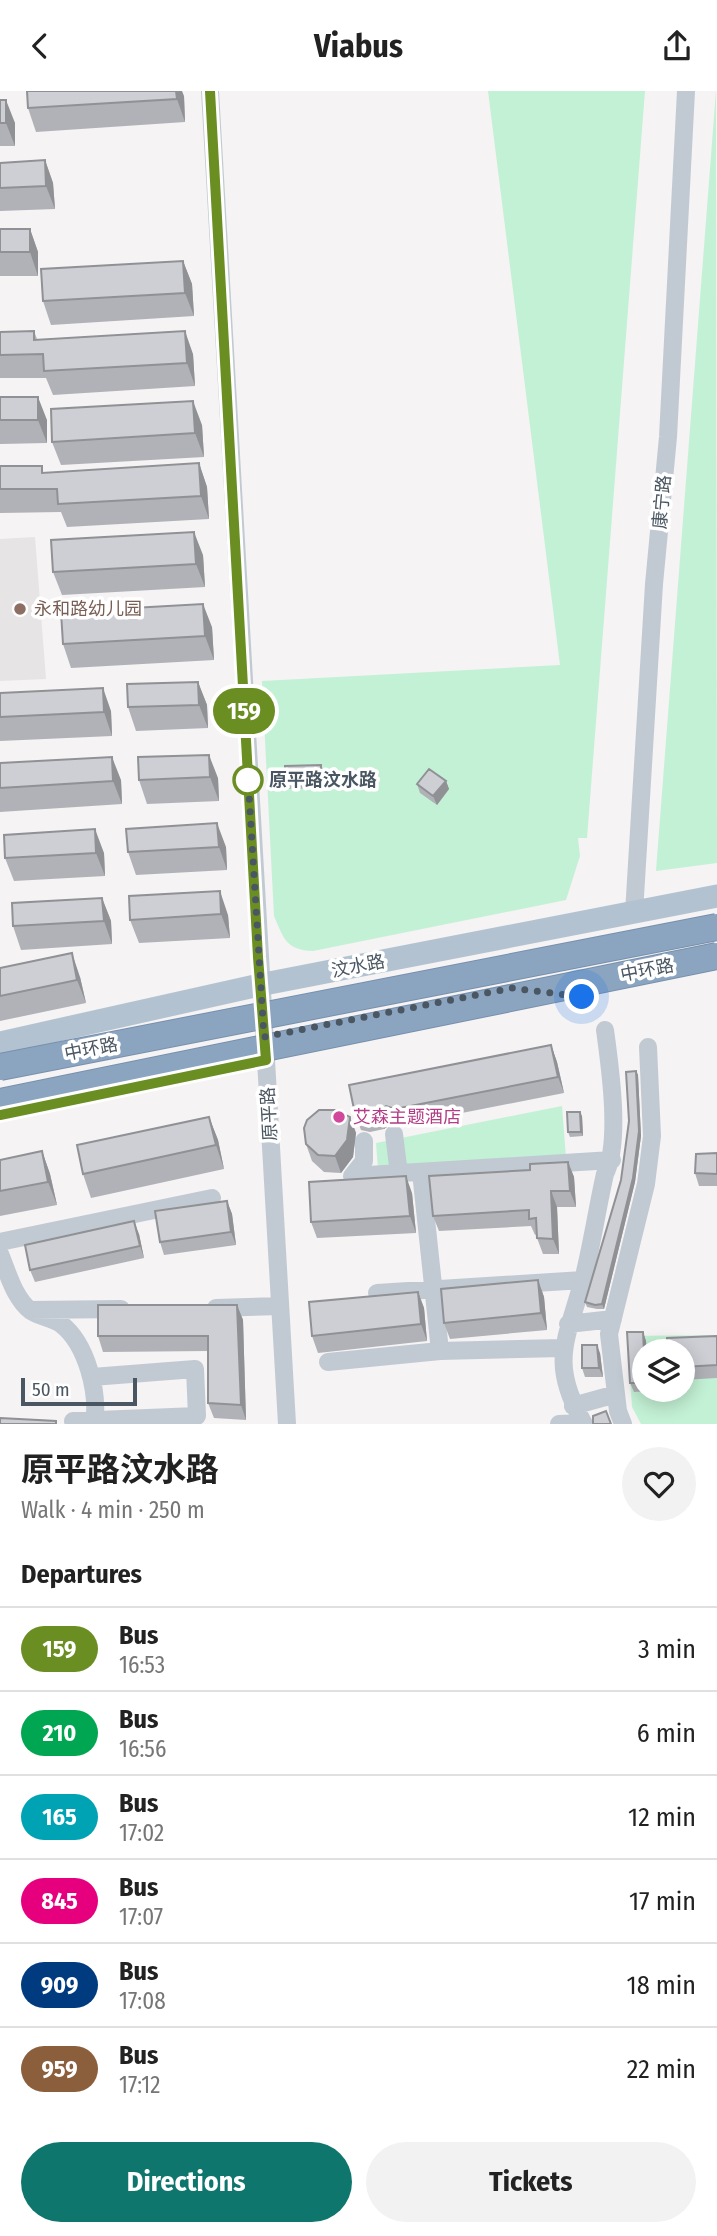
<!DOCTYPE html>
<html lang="en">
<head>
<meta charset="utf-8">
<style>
  body { margin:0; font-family:"Fira Sans Condensed","Noto Sans SC",sans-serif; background:#f2f2f2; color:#222; height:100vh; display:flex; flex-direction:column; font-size:26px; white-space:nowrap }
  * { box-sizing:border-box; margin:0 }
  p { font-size:23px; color:#767676 }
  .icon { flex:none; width:38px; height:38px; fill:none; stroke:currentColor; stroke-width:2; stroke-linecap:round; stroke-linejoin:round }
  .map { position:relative; height:1333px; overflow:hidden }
  .sheet { display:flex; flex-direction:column; background:#fff; flex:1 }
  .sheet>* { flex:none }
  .badge { padding:0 14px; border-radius:23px; font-size:24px; line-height:46px }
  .controls { position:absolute; left:632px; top:1248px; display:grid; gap:14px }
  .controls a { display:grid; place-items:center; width:63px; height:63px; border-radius:50%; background:#fff; box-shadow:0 4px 18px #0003; font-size:35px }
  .scale { position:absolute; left:21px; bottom:18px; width:116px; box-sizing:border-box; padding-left:7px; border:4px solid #4a5661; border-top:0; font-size:19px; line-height:24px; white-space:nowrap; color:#4a5661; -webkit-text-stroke:5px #fff; paint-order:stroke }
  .you { position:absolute; width:35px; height:35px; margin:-18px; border:5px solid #fff; border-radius:50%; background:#1a73e8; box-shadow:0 0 0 10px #1a73e833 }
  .map>.badge { position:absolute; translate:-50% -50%; box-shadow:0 0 0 4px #fff }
  h2 { padding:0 21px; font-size:26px; line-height:63px }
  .round { display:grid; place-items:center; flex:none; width:74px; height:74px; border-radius:37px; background:#f2f2f2 }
  .summary { display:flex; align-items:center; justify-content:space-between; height:119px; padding:0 21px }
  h1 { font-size:33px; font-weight:700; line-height:52px }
  .cta { display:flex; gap:14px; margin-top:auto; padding:14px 21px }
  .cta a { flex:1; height:80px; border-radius:42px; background:#0f766e; color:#fff; font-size:28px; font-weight:700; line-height:80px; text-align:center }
  .cta a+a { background:#f2f2f2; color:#222 }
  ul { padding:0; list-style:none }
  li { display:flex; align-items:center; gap:21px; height:84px; padding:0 21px; border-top:2px solid #e0e0e0 }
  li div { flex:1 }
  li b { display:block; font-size:26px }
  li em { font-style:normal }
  li .badge { min-width:77px; font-weight:700; text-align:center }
  header { display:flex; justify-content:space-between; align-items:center; height:91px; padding:0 21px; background:#fff; font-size:32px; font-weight:700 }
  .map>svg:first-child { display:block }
</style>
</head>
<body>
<header><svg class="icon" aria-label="back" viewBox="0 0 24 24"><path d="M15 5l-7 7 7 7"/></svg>Viabus<svg class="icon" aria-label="share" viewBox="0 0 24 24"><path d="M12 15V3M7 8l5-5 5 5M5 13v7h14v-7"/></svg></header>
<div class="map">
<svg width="717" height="1333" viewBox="0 0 717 1333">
  <rect width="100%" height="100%" fill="#f5f3f3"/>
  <path fill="#e6e4e5" d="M35,446L46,588L0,590V448Z"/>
  <path fill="#c3f1d5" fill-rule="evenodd" d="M488,0H645L587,747H578L580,765L566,809L313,860C286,859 284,848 274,825L262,590L560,574Z
    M716,0L717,772L656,780Z
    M562,1015L566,1067L378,1078L376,1052Z
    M717,1244V1333H641L632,1316L627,1245ZM644,1260H682V1298H644Z"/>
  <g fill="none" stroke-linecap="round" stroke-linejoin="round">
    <path stroke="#c1cad2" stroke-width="18" d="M210,0L287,1333
      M634,822L654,493L668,346L686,0
      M394,1043L399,1083
      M364,1050V1070L352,1085L612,1069
      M421,1081L440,1260
      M0,1151L212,1107
      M0,1163C8,1182 14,1207 31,1220C40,1226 52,1227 61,1233C87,1253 99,1302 94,1333
      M377,1202L583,1189
      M216,1217L280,1215
      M30,1219L121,1218
      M568,1233L613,1228
      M328,1271L440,1260L562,1257
      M573,1315L616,1303
      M73,1330L197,1325L195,1278L92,1286
      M559,1333L583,1332
      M584,1333C549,1271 566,1251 583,1189C592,1154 597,1118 605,1083C621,1051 610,976 605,939
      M623,1333L618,1320L609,1243L646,1093L652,1045L648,956"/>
    <path stroke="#b3c2d1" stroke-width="23" d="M0,952L259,894L717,805"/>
    <g stroke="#7690ad" stroke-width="28" stroke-linecap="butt">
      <path id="highway-bridge" d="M0,976L717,836
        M0,1011L717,865"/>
    </g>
    <use href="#highway-bridge" stroke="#8ba5c1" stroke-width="26"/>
  </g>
  <path fill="#b0b2b7" d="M184,5L185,31L36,41L28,17Z
    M0,9L15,32V55H0Z
    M45,69L53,92L55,118L0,120V72Z
    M0,138H30L38,161V185H0Z
    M183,170L192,193L194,225L51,234L43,210Z
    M34,240L37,248L193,263L195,295L53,304L46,287H0V241Z
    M0,306L47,329V352L0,353Z
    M202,334L204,366L61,374L52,351Z
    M199,372L207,396L209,428L67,436L61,421L0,422V375L45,382Z
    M203,464L205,496L62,504L53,481Z
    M212,536L214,569L71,577L63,553Z
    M198,591L207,614L208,637L136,640L128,616Z
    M0,602L111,620L112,645L0,650Z
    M138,666L218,687L219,710L147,713L139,689Z
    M0,672L121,689L122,713L0,721Z
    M324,683V697L288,698L285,689Z
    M446,690L449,698L437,714L420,702L417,693Z
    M226,756L227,779L136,784L128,761Z
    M104,762L105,785L14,790L5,767Z
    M129,805L228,824L230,847L139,852L130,829Z
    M102,807L111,830L112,853L21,859L13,835Z
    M0,877L80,886L86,912L0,930Z
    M551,954L557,971L564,1002L401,1034L392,1032L384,1038L370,1041L361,1039L355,1023Z
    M636,980L638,984L641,1045L635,1091L604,1218H597L587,1216L585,1211L621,1089Z
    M582,1025L583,1045L570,1046L568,1041Z
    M209,1026L218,1049L224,1078L91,1107L83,1083Z
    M350,1026L356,1042L353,1066L341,1082L324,1081L312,1070L306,1053Z
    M42,1060L50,1083L57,1114L0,1125V1069Z
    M717,1062V1095H699L695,1082Z
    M568,1071L574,1086L576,1116H557L559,1163H543L537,1147V1143L535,1144L531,1135L439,1140L433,1125L530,1079Z
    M412,1102L416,1142L317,1147L311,1131Z
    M227,1110L232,1123L236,1154L164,1164L160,1151Z
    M139,1143L144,1167L35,1191L30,1179Z
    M538,1189L544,1206L547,1239L450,1248L444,1232Z
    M418,1201L424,1217L427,1250L318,1262L312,1245Z
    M237,1214L243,1229L246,1329L214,1327L208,1312V1260L103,1261L98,1245Z
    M643,1241L646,1250L644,1260V1298H649L650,1300L634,1301L630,1292Z
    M717,1245V1287L682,1289V1260Z
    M600,1262L603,1286H585L582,1277Z"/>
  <path fill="#909195" d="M176,0H182L184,5L185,31L177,8Z
    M6,9L15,32V55L6,32Z
    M45,69L53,92L55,118L46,95Z
    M30,138L38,161V185L30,161Z
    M183,170L192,193L194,225L185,202Z
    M185,240L193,263L195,295L187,272Z
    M38,306L47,329V352L38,329Z
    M193,310L202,334L204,366L195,342Z
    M199,372L207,396L209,428L201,405Z
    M194,441L203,464L205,496L196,473Z
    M203,513L212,536L214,569L205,545Z
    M198,591L207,614L208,637L199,614Z
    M103,597L111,620L112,645L104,621Z
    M209,664L218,687L219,710L210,686Z
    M112,666L121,689L122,713L113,690Z
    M321,674L324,683V697L321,689Z
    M446,690L449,698L437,714L433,705Z
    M217,732L226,756L227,779L219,756Z
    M95,738L104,762L105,785L96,762Z
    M220,800L228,824L230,847L221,823Z
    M102,807L111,830L112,853L104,830Z
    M72,862L80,886L86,912L77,889Z
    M551,954L557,971L564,1002L558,986Z
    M636,980L638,984L641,1045L635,1091L604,1218L602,1213L633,1087Z
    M386,1015L392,1032L384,1038L378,1021Z
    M580,1021L582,1025L583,1045L581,1041Z
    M209,1026L218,1049L224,1078L216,1054Z
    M350,1026L356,1042L353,1066L341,1082L335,1065Z
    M42,1060L50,1083L57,1114L48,1091Z
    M568,1071L574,1086L576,1116L570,1100Z
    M406,1085L412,1102L416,1142L410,1125Z
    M551,1100L557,1116L559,1163L553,1148Z
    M227,1110L232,1123L236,1154L231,1141Z
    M134,1130L139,1143L144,1167L140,1155Z
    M538,1189L544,1206L547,1239L541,1222Z
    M418,1201L424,1217L427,1250L421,1233Z
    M237,1214L243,1229L246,1329L241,1314Z
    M643,1241L646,1250L647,1260H644Z
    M597,1254L600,1262L603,1286L599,1277Z"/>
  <path fill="#cdcfd5" stroke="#909195" stroke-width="2" d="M27,0H176L177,8L28,17Z
    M0,9H6V32H0Z
    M45,69L46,95L0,97V72Z
    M0,138H30V161H0Z
    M183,170L185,202L43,210L41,178Z
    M34,240V249L185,240L187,272L44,280L43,263L0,264V241Z
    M0,306H38V329H0Z
    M193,310L195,342L52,351L51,318Z
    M199,372L201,405L58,413L57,398H0V375H42V382Z
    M194,441L196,473L53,481L51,449Z
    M203,513L205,545L63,553L61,521Z
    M198,591L199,614L128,616L127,593Z
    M103,597L104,621L0,626V602Z
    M209,664L210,686L139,689L138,666Z
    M112,666L113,690L0,697V672Z
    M321,674V689H285V675Z
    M429,678L446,690L433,705L417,693Z
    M217,732L219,756L128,761L126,738Z
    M95,738L96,762L5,767L4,744Z
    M220,800L221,823L130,829L129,805Z
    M102,807L104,830L13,835L12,812Z
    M72,862L77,889L0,905V877Z
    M551,954L558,986L395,1018L386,1015L378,1021L364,1024L355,1023L349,994Z
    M636,980L639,1040L633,1087L602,1213L595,1214L585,1211L621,1089L629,1030L626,981Z
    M319,1019H335L350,1026L347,1049L335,1065L318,1064L306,1053L304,1037L307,1029Z
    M567,1021H580L581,1041H568Z
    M209,1026L216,1054L83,1083L77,1054Z
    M42,1060L48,1091L0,1100V1069Z
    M717,1062V1083L695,1082L696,1063Z
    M568,1071L570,1100H551L553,1148L537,1147L536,1127L529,1128V1119L433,1125L429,1085L530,1079V1073Z
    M406,1085L410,1125L311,1131L309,1091Z
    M227,1110L231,1141L160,1151L155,1120Z
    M134,1130L140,1155L30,1179L25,1154Z
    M538,1189L541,1222L444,1232L441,1198Z
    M418,1201L421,1233L312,1245L309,1211Z
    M98,1214H237L241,1314L208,1312V1245H98Z
    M627,1241H643L644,1260V1292H630Z
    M717,1245V1274L682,1276V1260H667V1247Z
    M582,1254H597L599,1277H582Z
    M606,1320L611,1333H593V1325Z
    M0,1327L56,1330V1333H0Z"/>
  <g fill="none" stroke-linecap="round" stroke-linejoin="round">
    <g stroke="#fff" stroke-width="16">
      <path id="line" d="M0,1024L266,969L258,866L210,0"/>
    </g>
    <use href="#line" stroke="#6b8e23" stroke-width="10"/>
    <path stroke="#4a5661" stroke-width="7" stroke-dasharray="0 12.6" d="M248,689V686L264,946L512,897L582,906"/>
  </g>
  <circle fill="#8d6e63" stroke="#fff" stroke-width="2.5" cx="20" cy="518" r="7"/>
  <circle fill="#fff" stroke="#6b8e23" stroke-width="3.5" cx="248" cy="689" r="14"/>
  <circle fill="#d1479c" stroke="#fff" stroke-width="2.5" cx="339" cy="1026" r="7"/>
  <g text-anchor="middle" stroke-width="7" stroke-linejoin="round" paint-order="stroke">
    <g font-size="18" fill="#4a5661" stroke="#fff">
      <text transform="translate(662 411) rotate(-85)" y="6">康宁路</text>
      <text transform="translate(358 875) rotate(-11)" y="6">汶水路</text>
      <text transform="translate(647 879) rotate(-11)" y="6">中环路</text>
      <text transform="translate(91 958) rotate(-11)" y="6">中环路</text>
      <text transform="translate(269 1023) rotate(-93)" y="6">原平路</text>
    </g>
    <g font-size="18" fill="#785e54" stroke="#fff" text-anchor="start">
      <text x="34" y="524">永和路幼儿园</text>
    </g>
    <g font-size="18" font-weight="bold" fill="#4a5661" stroke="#fff" text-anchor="start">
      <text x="269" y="695">原平路汶水路</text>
    </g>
    <g font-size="18" fill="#b23c85" stroke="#fff" text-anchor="start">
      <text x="353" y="1032">艾森主题酒店</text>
    </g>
  </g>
</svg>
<div class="controls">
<a><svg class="icon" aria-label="layers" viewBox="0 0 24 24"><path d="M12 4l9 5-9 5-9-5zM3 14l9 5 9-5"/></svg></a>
</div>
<div class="scale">50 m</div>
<div class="you" style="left:582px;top:906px"></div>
<b class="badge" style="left:244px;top:620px;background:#6b8e23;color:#fff">159</b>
</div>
<section class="sheet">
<div class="summary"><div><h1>原平路汶水路</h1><p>Walk · 4 min · 250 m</p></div><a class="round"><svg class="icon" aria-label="heart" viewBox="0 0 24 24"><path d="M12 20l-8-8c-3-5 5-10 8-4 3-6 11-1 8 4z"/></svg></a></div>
<h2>Departures</h2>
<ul>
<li><span class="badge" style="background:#6b8e23;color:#fff">159</span><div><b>Bus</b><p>16:53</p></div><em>3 min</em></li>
<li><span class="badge" style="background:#00a651;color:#fff">210</span><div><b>Bus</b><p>16:56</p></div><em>6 min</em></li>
<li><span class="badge" style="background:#00a3b4;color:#fff">165</span><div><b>Bus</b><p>17:02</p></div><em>12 min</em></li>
<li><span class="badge" style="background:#e6007e;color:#fff">845</span><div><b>Bus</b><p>17:07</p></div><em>17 min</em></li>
<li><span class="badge" style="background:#003b80;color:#fff">909</span><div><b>Bus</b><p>17:08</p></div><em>18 min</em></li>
<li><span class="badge" style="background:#8b5e3c;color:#fff">959</span><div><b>Bus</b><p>17:12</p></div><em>22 min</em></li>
</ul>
<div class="cta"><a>Directions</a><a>Tickets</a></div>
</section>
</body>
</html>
